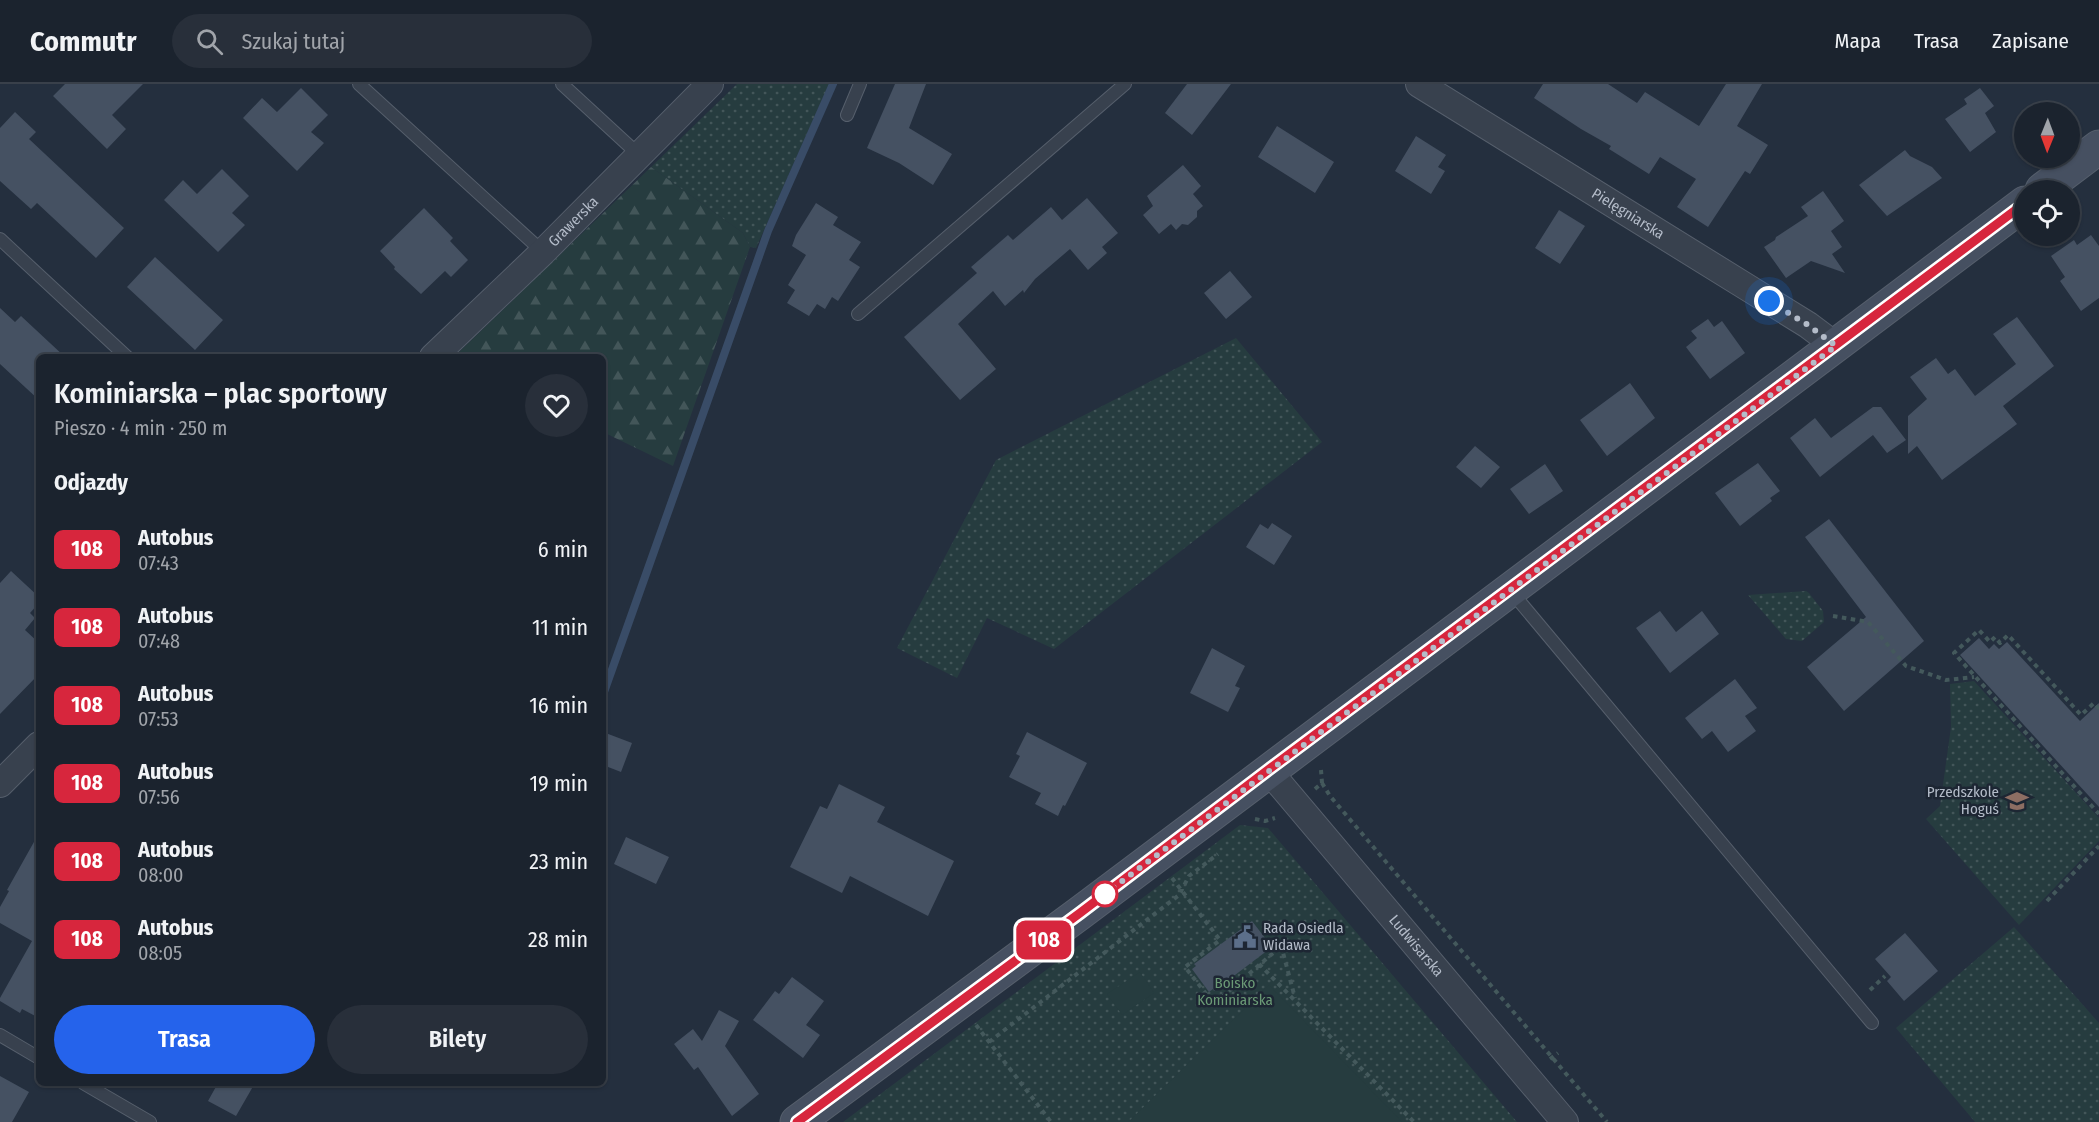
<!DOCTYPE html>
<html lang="pl">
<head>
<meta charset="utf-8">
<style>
  body { margin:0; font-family:"Fira Sans Condensed",sans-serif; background:#282f3a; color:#f1f3f6; height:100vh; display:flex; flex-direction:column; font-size:22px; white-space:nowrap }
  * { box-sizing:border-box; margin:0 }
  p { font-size:20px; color:#a0a4aa }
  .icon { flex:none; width:33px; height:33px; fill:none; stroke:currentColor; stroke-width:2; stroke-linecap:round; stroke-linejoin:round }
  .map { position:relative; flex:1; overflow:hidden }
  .panel { position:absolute; left:36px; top:270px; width:570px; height:732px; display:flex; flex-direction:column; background:#1b232e; border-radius:9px; box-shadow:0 2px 4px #0004,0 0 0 2px #39404a }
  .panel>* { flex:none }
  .badge { padding:0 12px; border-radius:9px; font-size:21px; line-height:39px }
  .needle { width:39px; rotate:181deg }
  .tools { position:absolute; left:2014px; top:18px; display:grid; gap:12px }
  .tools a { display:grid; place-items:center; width:66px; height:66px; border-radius:50%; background:#1b232e; box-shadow:0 2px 4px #0004,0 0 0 2px #39404a; font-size:30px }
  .you { position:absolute; width:30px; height:30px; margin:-15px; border:4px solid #fff; border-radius:50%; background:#1a73e8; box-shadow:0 0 0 9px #1a73e833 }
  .map>.badge { position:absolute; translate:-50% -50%; box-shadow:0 0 0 3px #fff }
  h2 { padding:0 18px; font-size:22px; line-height:54px }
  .round { display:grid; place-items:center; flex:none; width:63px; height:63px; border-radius:32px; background:#282f3a }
  .summary { display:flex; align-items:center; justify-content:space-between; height:102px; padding:0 18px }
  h1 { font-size:28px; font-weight:600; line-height:45px }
  .action { display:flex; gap:12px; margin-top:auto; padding:12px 18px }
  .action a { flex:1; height:69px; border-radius:36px; background:#2563eb; color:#fff; font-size:24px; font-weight:600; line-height:69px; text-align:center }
  .action a+a { background:#282f3a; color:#f1f3f6 }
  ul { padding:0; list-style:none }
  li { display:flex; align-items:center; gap:18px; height:78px; padding:0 18px }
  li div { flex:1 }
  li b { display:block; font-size:22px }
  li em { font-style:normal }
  li .badge { min-width:66px; font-weight:700; text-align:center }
  header { display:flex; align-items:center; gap:36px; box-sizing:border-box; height:84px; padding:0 30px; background:#1b232e; border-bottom:2px solid #39404a }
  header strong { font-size:28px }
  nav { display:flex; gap:33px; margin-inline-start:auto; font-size:21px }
  .search { width:420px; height:54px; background:#282f3a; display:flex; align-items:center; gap:15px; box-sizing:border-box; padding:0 21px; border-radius:33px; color:#a0a4aa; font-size:22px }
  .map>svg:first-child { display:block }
</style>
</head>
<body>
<header>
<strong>Commutr</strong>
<div class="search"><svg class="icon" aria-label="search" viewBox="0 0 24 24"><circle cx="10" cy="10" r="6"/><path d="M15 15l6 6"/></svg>Szukaj tutaj</div>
<nav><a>Mapa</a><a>Trasa</a><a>Zapisane</a></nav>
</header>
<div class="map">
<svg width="2099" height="1038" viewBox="0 0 2099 1038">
  <defs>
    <pattern id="green-dots" width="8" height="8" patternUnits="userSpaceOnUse" patternTransform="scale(1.5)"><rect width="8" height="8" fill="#263c3f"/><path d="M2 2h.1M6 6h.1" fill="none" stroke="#435659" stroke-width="1.8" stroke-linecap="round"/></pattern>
    <pattern id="forest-firs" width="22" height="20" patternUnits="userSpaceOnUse" patternTransform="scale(1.5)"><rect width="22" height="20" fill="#263c3f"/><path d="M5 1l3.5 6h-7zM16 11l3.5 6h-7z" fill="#435659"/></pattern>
  </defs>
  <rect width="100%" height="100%" fill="#242f3e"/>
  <path fill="url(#green-dots)" d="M737,0H829L756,164L750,163L743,149L651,83Z
    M1236,254L1322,358L1054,565L987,534L957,594L897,564L996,376Z
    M1806,507L1809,509L1823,527L1824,538L1802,557L1786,555L1748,511Z
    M1974,597L2099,734V757L2019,841L1926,735L1940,722L1951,643L1950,600Z
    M1240,741L1268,744L1517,1038H843Z
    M2014,843L2099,939V1038H1975L1896,944Z"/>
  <path fill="url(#forest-firs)" d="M651,83L743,149L750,163L673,382L603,348V273H454Z"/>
  <path fill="#263c3f" d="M1140,888L1154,909L1122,931L1107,910Z
    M1269,901L1402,1038H1128Z"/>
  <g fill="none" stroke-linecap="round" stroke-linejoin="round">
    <path stroke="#394c67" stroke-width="8" d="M603,611L768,147L833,0"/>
  </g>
  <path fill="#455162" d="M65,0H143L112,31L126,45L107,65L53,12Z
    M895,0H926L909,44L952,70L933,101L899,79L867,64Z
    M1187,0H1231L1192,51L1165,29Z
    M1543,0H1608L1637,19L1645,8L1699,42L1726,0H1762L1737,42L1768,61L1750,90L1745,87L1708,143L1677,123L1696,95L1660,73L1649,90L1609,65L1611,62L1581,45L1534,14Z
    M301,4L328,31L311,48L324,59L297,87L243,34L262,14L277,28Z
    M1980,4L1994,22L1985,29L1996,48L1970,68L1945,35L1967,20L1964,15Z
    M15,28L36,48L29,55L124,144L96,174L37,119L31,125L0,97V44Z
    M1277,42L1334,78L1315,109L1258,73Z
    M1416,52L1446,71L1438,83L1445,87L1431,110L1395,87Z
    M1905,66L1910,72L1932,83L1942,94L1887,132L1859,101Z
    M1183,81L1201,102L1193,110L1203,122L1197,127V133L1188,141L1182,140L1176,146L1171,140L1159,150L1143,131L1153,122L1147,112Z
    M222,85L249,112L232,129L245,141L218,168L164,116L183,96L197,110Z
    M1823,107L1844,137L1831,147L1842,163L1832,170L1845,189L1811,177L1786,194L1764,163L1775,156L1776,153L1808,132L1801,123Z
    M1087,114L1118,149L1102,163L1107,169L1088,186L1070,165L1035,195L1024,209L1023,206L1005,222L993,207L958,240L996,285L960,316L904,253L977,189L971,183L1008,151L1013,156L1051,123L1062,136Z
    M816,119L838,133L833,141L861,158L849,176L860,183L838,217L832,213L825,225L817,220L809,232L787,219L795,206L788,201L806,171L792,162L796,151Z
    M424,124L453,154L450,157L468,176L451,193L445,187L421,210L394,185L395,183L380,167Z
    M1559,126L1585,142L1560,180L1535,164Z
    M2091,151L2099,162V214L2081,227L2060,197L2065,193L2051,172L2074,156L2077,161Z
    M155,173L223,236L195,266L127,203Z
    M1230,187L1252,213L1226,235L1204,209Z
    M0,224L15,238L21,232L65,273H39V316L0,280Z
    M2017,233L2054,282L2003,322L2017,340L1942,396L1917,362L1908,370V332L1927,315L1910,293L1936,274L1948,290L1955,285L1975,312L2016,280L1993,250Z
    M1708,235L1714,243L1722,237L1745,269L1710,295L1686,263L1697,254L1691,247Z
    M1630,299L1655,334L1607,372L1580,336Z
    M1873,323H1881L1906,356L1887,369L1873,351L1820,393L1790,354L1815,334L1831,354Z
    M1475,362L1500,383L1481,404L1456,383Z
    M1758,379L1780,407L1770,414L1772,417L1740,442L1715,409Z
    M1545,380L1563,407L1529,430L1510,405Z
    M1829,435L1924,557L1844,627L1807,583L1866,533L1805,453Z
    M1272,439L1292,452L1274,481L1246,463L1260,440L1268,445Z
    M11,487L39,513V519L30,529L35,534L25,546L39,559V590L0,630V499Z
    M1660,527L1676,548L1702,527L1719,550L1670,589L1636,544Z
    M1979,554L1989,565L1994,560L1999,565L2007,558L2080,637L2099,619V723L1960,571Z
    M1212,564L1245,582L1235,602L1240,604L1228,628L1190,609Z
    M1735,595L1757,624L1745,632L1756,647L1728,668L1712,647L1702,655L1685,634Z
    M603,648L632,659L621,688L603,681Z
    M1027,648L1087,679L1065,722L1063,721L1058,732L1035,720L1041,709L1009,693L1020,672L1016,670Z
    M839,700L885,723L877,738L954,777L928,832L850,792L842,809L790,783L820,722L827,725Z
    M39,749V934L22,925L20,929L0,917V914L32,857L0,839V823L9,807L7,806Z
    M626,753L669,773L656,800L614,780Z
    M1252,837L1272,863L1214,907L1213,905L1209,908L1192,885L1196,882L1194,880Z
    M1905,849L1938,887L1904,917L1887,897L1891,893L1875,875Z
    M792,893L824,917L806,941L820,951L803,974L753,936L775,907L779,910Z
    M719,926L739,937L725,962L759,1010L732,1032L698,983L694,986L674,960L693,945L702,957Z
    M0,992L29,1008L12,1038H0Z
    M218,999H255L236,1032L208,1017Z"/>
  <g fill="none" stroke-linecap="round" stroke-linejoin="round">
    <g stroke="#565f6c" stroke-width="14">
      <path id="lane" d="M359,0L543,168
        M562,0L639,71
        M847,31L860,0
        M0,155L127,273
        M858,230L1125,0
        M1510,506L1872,939
        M0,951L39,974
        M83,999L150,1038"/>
    </g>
    <g stroke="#565f6c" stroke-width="28">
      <g id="street">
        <path id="s1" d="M1419,0L1808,241L1836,262"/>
        <path id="s2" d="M433,273L543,168L710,0"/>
        <path id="s3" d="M1268,686L1565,1038"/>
        <path d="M0,700L39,661"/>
      </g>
    </g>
    <g stroke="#565f6c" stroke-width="35">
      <path id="secondary" d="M2042,106L2099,63
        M797,1038L1080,829L2025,119"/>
    </g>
    <path stroke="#44595c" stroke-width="4" stroke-dasharray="4.5 4.5" stroke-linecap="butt" d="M1833,532L1868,538L1906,582L1946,596L1974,593
      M2099,625L2094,619L2081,631L2008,551L2000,559L1995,553L1990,558L1979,546L1954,569L2099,730
      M1322,699L1330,712L1607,1038
      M1315,705L1322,699L1321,686
      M1255,735L1265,737L1275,734
      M1172,794L1220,856L1185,883L1214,920L1287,857
      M2047,817L2099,762
      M1281,861L1295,914
      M1259,880L1414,1038
      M1870,906L1885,892
      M976,941L1051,1038
      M989,958L1179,811L1189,792L1218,770
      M1550,975L1558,969"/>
    <use href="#lane" stroke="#38414e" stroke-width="12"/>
    <use href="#street" stroke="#38414e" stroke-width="26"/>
    <use href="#secondary" stroke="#465061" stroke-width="33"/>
  </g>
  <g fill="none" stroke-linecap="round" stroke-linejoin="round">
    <g stroke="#fff" stroke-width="14">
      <path id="line" d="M797,1038L1080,829L1268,686L2025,119"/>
    </g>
    <use href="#line" stroke="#d7263d" stroke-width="9"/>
    <path stroke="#b4bcc9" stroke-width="6" stroke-dasharray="0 10.8" d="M1105,810L1836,262L1808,241L1769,217"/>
  </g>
  <defs>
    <g id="school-bare" transform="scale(1.8)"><path d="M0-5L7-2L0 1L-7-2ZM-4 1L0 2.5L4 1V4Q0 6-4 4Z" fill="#8d6e63" stroke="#1d2633" stroke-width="2.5" paint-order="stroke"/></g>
    <g id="civic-bare" transform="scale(1.8)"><path d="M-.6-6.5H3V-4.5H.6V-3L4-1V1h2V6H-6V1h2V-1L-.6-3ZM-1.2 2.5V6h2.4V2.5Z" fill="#5c6f8a" stroke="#1d2633" stroke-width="2.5" paint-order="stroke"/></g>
  </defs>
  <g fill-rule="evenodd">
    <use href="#school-bare" x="2017" y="717"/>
    <use href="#civic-bare" x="1245" y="853"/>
  </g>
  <circle fill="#fff" stroke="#d7263d" stroke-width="3" cx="1105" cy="810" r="12"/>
  <g text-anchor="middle" stroke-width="5" stroke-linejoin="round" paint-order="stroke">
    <g font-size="15" fill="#b4bcc9" stroke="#1d2633">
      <text dy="5" stroke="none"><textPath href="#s1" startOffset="246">Pielęgniarska</textPath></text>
      <text dy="5" stroke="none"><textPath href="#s2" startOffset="195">Grawerska</textPath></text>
      <text dy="5" stroke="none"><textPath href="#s3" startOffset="230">Ludwisarska</textPath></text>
    </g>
    <g font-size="15" fill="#b4bcc9" stroke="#1d2633" text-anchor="end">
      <text x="1999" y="713">Przedszkole<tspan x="1999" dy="17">Hoguś</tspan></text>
      <text x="1263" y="849" text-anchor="start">Rada Osiedla<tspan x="1263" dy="17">Widawa</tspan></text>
    </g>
    <g font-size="15" fill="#6b9a76" stroke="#1d2633">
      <text x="1235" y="904">Boisko<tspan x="1235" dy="17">Kominiarska</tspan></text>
    </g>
  </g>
</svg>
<div class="tools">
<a><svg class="needle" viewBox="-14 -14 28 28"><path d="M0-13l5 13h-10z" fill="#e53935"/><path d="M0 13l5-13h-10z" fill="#a0a4aa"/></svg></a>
<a><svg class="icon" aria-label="locate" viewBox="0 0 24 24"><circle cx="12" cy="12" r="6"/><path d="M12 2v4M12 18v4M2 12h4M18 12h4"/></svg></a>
</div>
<div class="you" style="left:1769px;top:217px"></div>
<b class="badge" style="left:1044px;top:856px;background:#d7263d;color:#fff">108</b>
<section class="panel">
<div class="summary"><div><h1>Kominiarska – plac sportowy</h1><p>Pieszo · 4 min · 250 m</p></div><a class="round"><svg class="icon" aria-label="heart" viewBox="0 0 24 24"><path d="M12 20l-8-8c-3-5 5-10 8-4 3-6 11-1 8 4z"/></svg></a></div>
<h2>Odjazdy</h2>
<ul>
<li><span class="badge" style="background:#d7263d;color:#fff">108</span><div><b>Autobus</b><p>07:43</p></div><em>6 min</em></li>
<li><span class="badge" style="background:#d7263d;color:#fff">108</span><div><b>Autobus</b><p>07:48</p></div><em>11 min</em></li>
<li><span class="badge" style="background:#d7263d;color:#fff">108</span><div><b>Autobus</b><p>07:53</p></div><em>16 min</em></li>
<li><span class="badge" style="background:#d7263d;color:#fff">108</span><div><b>Autobus</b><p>07:56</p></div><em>19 min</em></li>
<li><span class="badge" style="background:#d7263d;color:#fff">108</span><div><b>Autobus</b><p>08:00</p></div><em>23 min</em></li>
<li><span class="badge" style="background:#d7263d;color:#fff">108</span><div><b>Autobus</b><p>08:05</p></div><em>28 min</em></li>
</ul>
<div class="action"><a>Trasa</a><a>Bilety</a></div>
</section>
</div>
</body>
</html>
